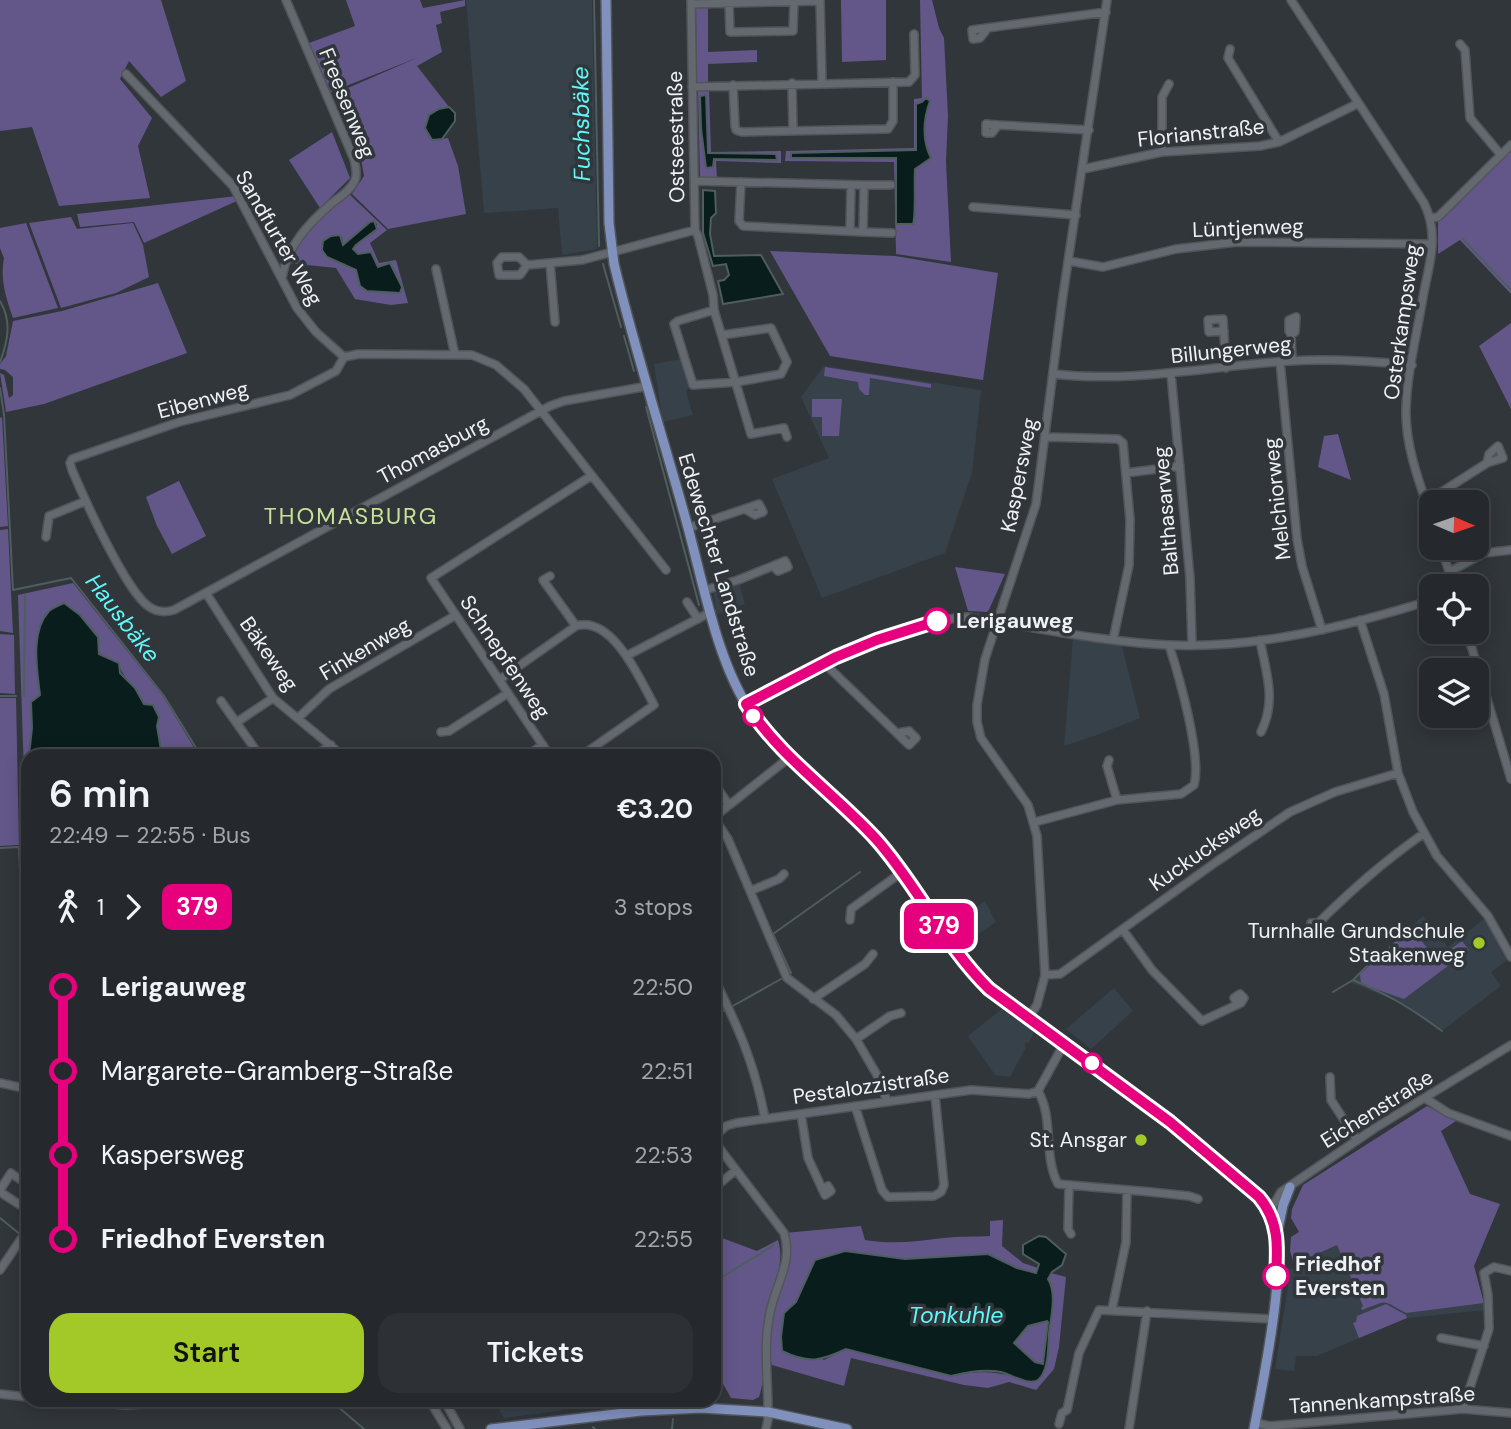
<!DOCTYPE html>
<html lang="en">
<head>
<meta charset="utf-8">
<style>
  body { margin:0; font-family:"DM Sans",sans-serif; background:#2d3034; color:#f1f3f6; height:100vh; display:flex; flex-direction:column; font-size:26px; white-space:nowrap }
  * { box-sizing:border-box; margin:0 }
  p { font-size:23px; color:#a3a6a9 }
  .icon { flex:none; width:38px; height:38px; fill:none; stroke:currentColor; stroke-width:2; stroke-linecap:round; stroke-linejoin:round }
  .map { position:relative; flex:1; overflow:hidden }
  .details { position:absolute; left:21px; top:749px; width:700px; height:658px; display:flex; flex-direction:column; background:#25282c; border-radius:21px; box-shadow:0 4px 18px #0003,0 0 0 2px #424448 }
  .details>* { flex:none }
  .badge { padding:0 14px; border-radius:10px; font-size:24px; line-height:46px }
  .needle { width:46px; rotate:92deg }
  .controls { position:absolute; left:1419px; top:490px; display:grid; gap:14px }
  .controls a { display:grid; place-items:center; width:70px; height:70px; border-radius:14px; background:#25282c; box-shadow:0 4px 18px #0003,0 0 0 2px #424448; font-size:35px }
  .map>.badge { position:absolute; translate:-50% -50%; box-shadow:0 0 0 4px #fff }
  .legs { display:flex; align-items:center; gap:10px; height:77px; padding:0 28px; font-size:23px }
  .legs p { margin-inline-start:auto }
  .overview { display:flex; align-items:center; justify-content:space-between; height:119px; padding:0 28px }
  h1 { font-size:38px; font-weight:600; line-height:52px }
  .button { display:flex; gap:14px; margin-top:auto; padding:14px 28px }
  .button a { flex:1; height:80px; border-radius:21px; background:#a2c928; color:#111; font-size:28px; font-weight:600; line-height:80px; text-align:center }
  .button a+a { background:#2d3034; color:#f1f3f6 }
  ul { padding:0 28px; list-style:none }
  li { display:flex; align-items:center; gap:24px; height:84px; font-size:26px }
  li i { display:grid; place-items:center; width:10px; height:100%; margin:0 9px; background:currentColor }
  li i::after { content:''; width:18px; height:18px; margin:-9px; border:5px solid; border-radius:50%; background:#25282c }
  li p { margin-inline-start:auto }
  li:first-child i { background:linear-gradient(#0000 50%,currentColor 0) }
  li:last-child i { background:linear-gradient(currentColor 50%,#0000 0) }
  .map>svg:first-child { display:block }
</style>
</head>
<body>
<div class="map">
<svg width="1511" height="1429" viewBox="0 0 1511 1429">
  <rect width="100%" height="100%" fill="#31363b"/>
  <path fill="#36414a" d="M466,0H592L597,249L562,255L558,208L484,213Z
    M681,359L689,387L686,391L693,415L663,422L654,364Z
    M824,366L981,390L972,473L945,553L822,598L772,479L829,458L801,397Z
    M738,580L745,604L717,614L713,588Z
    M1073,638L1122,646L1140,718L1097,735L1064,746Z
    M985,901L996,922L962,945L950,927Z
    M1423,916L1448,947L1488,916L1511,957L1491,972L1501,986L1443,1030L1404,1004L1349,982Z
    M1114,988L1133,1011L1091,1049L1066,1029Z
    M1002,1009L1034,1032L1029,1043L1026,1042L1025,1045L1026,1047L1010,1077L995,1075L968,1036Z
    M1337,1244L1401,1289L1406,1311L1484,1303L1485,1310L1407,1318L1317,1356H1296L1294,1371L1275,1369L1288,1286L1287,1268L1292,1269L1303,1263L1299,1262Z
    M494,1400H560L564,1410L504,1418Z"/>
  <path fill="#63578a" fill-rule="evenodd" d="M0,0H161L186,81L161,97L129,61L120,79L152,118L138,146L150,198L59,206L32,127L0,131Z
    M346,0H420L423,8L465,0V6L440,12L442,23L436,25L442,52L417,66L449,107L439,109L433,140L448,138L458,166L466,214L388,229L352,194L364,176L360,153L334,94L419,57L331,92L309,43L355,26Z
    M841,0H886V60L842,62Z
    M920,0H932L939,28L944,38L948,116L946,162L951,262L896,254L894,162L785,161L786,151L914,148V99L922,98Z
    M708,4V52L757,50V62L708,64V82L697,83L696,5Z
    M709,90L711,152L781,151V163L716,161L717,179L700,178L698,91Z
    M332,132L350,178L320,208L289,160Z
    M1511,149V294L1460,240L1438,254V221L1455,207Z
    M349,194L387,230L370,243L379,263L396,260L408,303L391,305L355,299L336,268L288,263C307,231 321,217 349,194ZM373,221L377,224L376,231L356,245L353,249L358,254L369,252L378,267L388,263L391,265L401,284L396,293C384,290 369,294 360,286L356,270L344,262L331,259L336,235L342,237L343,245Z
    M237,196L239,200L144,243L134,222L80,227L77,214Z
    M71,217L77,229L133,223L143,245L149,277L116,293L61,308L29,223Z
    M26,223L58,308L13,318C6,297 0,281 4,258L0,248V228Z
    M770,251L895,256L998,273L983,380L830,356Z
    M158,283L187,353L44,404L6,412L0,373L4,375L9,398L13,395V377L5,370L0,369V364L6,356L13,321L62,311Z
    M1511,323V409L1479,346Z
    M825,367L931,384V388L870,378L869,395H865L859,389L858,382L824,376Z
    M812,399H842L839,436H822V417H812Z
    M2,417L8,526L0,527V418Z
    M1338,434L1351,480L1318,467L1324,436Z
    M179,481L206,536L172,554L157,526L146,497Z
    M8,529L13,633L0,631V530Z
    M955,567L1005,574L988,612L968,611Z
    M73,583L163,696L199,756H162C161,732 149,710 136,690C130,680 121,676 119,663L99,654L98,637L80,615L37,668L40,695L31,702L32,728L28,756V893L18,595Z
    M0,634L14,635L15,694L0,693Z
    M0,698H16L19,845L0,846Z
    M1410,928L1437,959L1462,941L1469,950L1404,999L1361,984L1360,974Z
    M1427,1106L1456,1121L1441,1131L1470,1194L1500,1204L1474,1266L1484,1303L1406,1313C1381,1300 1391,1299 1362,1310L1361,1308L1363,1306L1337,1245L1299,1262L1293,1261L1290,1251L1291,1237L1299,1232L1291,1218L1292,1209L1303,1185Z
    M1003,1220L1002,1246L1023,1263L1038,1268L1036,1273L1017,1268L988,1254L905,1259L845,1251L816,1260L796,1302L784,1313L781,1337L824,1360L846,1349L951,1376C985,1369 1001,1372 1033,1382L1045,1368L1053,1302L1048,1279L1051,1273L1066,1277L1059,1347L1054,1369L1036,1390L1009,1382L988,1388L964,1385L851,1358L844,1386L772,1365C759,1320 780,1302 786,1261C787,1253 785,1242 784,1233L861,1226L865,1240C893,1245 917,1241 944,1238C959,1236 975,1237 990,1236V1221Z
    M714,1235L757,1251L778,1240C787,1269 767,1296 764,1325C761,1349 767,1374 759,1397L753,1400L731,1398L714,1368Z
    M1386,1304L1406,1315L1407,1318L1359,1338L1353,1323L1356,1322L1357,1316Z
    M1048,1321L1043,1364L1035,1362L1014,1343L1028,1326Z"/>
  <path fill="#091d1d" stroke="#4e5d5e" stroke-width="2" fill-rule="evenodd" d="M706,95L708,153L776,154L777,160L714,159L713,167L706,168L701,128L700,96Z
    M926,98L930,101C923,119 922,141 931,158L915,169C914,181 916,217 913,224H896V158H791V153L916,150V104L922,102Z
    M449,107L455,113V121L442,139L432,140L425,128L429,115L439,109Z
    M703,190L715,191L716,213L711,218L710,234L714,256L761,255L783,294L723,304L718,281L724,280L729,275L726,264L713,266L703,233Z
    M374,221L377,229L356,245L353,249L358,254L371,252L378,267L390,263L402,287L400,293L367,291L360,286L356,270L327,257L322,250L323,241L331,236L340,235L343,245L370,222Z
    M64,603L80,615L98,637L99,654L119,663L120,673L135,688L144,704L153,705L159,717L157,726L162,756H29L32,728L31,702L40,695C37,669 30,632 49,611C53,607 60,605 64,603Z
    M1039,1236L1046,1237L1066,1254L1062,1265L1052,1272L1048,1279C1057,1294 1051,1316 1049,1333C1048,1346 1049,1371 1038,1380C1029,1386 1010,1374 1001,1372C985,1369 967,1372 951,1376L846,1349C821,1361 809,1364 782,1351L781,1337L784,1313L796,1302L815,1260L845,1251L905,1259L988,1254L1017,1268L1036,1273L1039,1264L1023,1254V1245ZM1047,1321L1048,1322L1043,1364L1035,1362L1014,1343L1028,1326Z"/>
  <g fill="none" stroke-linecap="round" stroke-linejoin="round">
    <path stroke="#4e5d5e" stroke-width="2" d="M594,0L599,246
      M1462,238L1511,290
      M603,264L621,327
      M0,301C12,321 8,341 0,362
      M624,336L634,371
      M0,388L4,415L13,590L71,578L164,696L201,756
      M646,407L699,605
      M0,696H16
      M24,696L25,595
      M0,848L19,847L21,898
      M791,973L773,934L860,872
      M1353,980C1389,995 1411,1008 1442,1031
      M1333,992L1353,980L1374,959
      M731,1007L781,979
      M714,1016L725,1010
      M0,1218L21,1235
      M25,1239L28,1241
      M714,1282L774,1245
      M714,1293V1304
      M330,1400L364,1429
      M593,1427L595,1429
      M672,1429L673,1419"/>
    <g stroke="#515559" stroke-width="10">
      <path id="minor" d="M691,0L695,230L698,236L713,295L714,310L751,434L784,428L787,437
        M1291,0L1424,203C1440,236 1429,263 1423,297C1417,334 1407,372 1406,409C1405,446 1420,485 1432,519
        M729,3L730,32L793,31L794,1
        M691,4L820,1L822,82
        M988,28L980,38L973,39L972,30L1106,12
        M1460,44L1465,50L1470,118L1501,155
        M1230,49L1228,58L1279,142
        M126,74L233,186L297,308L316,332L344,357L359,354L472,355L496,365L524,389L666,570
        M792,83L793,131
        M733,85L735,126L736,130L742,132L888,129L893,121V82
        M692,87L909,82L915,75L914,34
        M998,125L992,133H986V124L998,125L1089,130
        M1162,152V97L1169,84
        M1083,169L1162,152L1260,146L1279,142L1357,104
        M695,181L864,185L863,232L743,226L739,221L741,182
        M864,185H891
        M973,207L1076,215
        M1431,218L1438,217L1511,145
        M850,231L851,185
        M863,232L892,233
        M502,257H519L527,265L520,275H499L497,263Z
        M1069,261L1103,267L1176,249L1237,242L1432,244
        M550,263L555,322
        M527,265L582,260L695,230
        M436,269L455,355
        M282,278C287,246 308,224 332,203C340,197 351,190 355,180C358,174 355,165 354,159L286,0
        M714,310L678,321L674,324L693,385L737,382L781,374L787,362L771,328L722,335
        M1224,331L1209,332L1208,320L1223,319L1226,368
        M1291,334L1289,331V320L1296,317L1295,332L1291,334L1292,360
        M344,357L336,371L290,395L179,422L72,459L70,463L72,470C84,498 125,589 148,606C156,612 164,613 174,610L550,406L564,401L648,386
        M1280,361L1297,539L1302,566L1322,630
        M1054,374C1133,383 1210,366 1289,361C1330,358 1371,361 1412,365
        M1171,374L1190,578L1192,644
        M1046,437L1118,439L1123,443L1130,520L1129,565L1113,640
        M1126,473L1180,466
        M1426,502L1487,463L1503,458L1498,446L1489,454L1487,463
        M688,528L759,504L763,512L755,515L745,509
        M46,537L49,516L86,501
        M1441,548L1454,586
        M1449,572L1484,553L1511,550
        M550,576L543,580L576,626
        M705,590L738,580L785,561L788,567L778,571L774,567
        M206,593L273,698L343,756
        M687,602L698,619
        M1360,620L1384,694L1398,773L1413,812L1437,856L1488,916L1511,957
        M1467,632L1511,779
        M1260,640C1266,673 1277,700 1261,732
        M628,655L711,612
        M824,663L909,745L916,738L909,731L898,733
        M499,680L576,626C612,615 640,679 654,705L581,756
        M221,701L260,756
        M745,704C804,665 886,633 955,618L967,617C1034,627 1101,642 1169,645C1257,649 1348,626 1432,600
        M298,718L329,689L456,615
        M237,722L273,698
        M441,732L449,731L508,693
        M314,756L331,745
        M526,756L543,745
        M550,756L431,578L591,476
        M1109,760L1107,766L1117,800
        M714,783L729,805
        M714,817L790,757
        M714,818L728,839L787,978L836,1015L856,1039L877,1075L887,1101
        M1035,822L1117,800L1181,794L1194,785C1202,756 1179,676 1169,645
        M750,891L779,879L784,874
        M850,920L851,909L902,872
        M1318,923H1311L1310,929L1313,931L1318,929V923C1353,889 1383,862 1423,834
        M1123,930L1152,970L1202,1021L1241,1003L1244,998L1240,994L1234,998L1237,1003
        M27,933L28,952
        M1045,975L1060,974L1216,862L1290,812L1335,792L1398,773
        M714,978C738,1027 755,1064 765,1119
        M813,999L865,964L873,954
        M1029,1017L1037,1005L1045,975L1037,836L1028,805L981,738L977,722V705L985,659L1036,504L1062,302L1107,0
        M856,1039L890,1016L901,1013
        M1330,1077L1331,1100L1357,1140
        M0,1083L28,1089
        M1038,1091C1054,1118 1043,1156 1058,1184L1151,1192L1189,1196L1198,1199
        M1038,1091L1065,1042
        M1425,1098L1448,1113L1511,1136
        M855,1106L882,1190L888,1197L934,1196L941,1192L944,1185L935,1095
        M801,1114L808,1158L825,1195L831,1191L828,1186L822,1189
        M714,1137L726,1126L736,1123L971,1090L1029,1094L1038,1091
        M714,1141L784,1233C792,1258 780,1278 773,1301C761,1339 769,1381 768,1420L766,1429
        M1069,1186L1068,1229L1071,1234
        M714,1188L736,1170
        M0,1190L11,1173L28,1185
        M0,1192L28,1210
        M1270,1211L1281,1192L1375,1128L1511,1045
        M0,1270L21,1239
        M1112,1309L1126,1242L1127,1190
        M1441,1338L1484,1346
        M0,1394L28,1397
        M53,1400L126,1405L225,1400
        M429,1400L447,1429
        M444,1400L460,1429
        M1463,1409L1489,1329L1488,1295L1484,1273L1494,1267L1511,1271
        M1255,1423L1270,1426L1463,1409L1511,1413
        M1059,1424L1062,1413L1067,1410L1079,1353L1099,1310L1272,1319
        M1129,1429L1147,1311"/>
    </g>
    <g stroke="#515559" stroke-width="12">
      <path id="major" d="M606,0L609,223L614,264C635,351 663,437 687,524C703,582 717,662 751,712C787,767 847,804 889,855C925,898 948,955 992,991C1013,1009 1038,1023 1061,1040C1113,1078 1164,1117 1214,1157C1233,1174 1263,1193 1273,1218C1289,1260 1263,1381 1254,1429
        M1278,1229L1283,1205L1290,1187
        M491,1429L641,1411L701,1408L768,1412L847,1429"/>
    </g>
    <use href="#minor" stroke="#64696f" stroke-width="7"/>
    <use href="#major" stroke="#8091be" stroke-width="9"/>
  </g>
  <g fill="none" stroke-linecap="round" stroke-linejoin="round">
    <g stroke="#fff" stroke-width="16">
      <path id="line-1" d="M937,621L877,640L836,657L746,704C780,757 834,793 876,839C918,886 944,945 989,989L1170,1122L1259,1197C1279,1221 1278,1246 1276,1276"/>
    </g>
    <use href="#line-1" stroke="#e6007e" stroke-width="10"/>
  </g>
  <g fill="#fff" stroke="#e6007e" stroke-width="3.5">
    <circle cx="937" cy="621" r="12"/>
    <circle cx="753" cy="716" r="9"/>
    <circle cx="1092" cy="1063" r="9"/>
    <circle cx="1276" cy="1276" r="12"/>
  </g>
  <g fill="#a2c928" stroke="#31363b" stroke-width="2.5">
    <circle cx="1479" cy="943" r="7"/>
    <circle cx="1141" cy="1140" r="7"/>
  </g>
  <g text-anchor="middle" stroke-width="7" stroke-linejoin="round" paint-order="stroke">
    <g font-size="21" fill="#eff2f5" stroke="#31363b">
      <text transform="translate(347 103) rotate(68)" y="7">Freesenweg</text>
      <text transform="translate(1201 133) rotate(-6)" y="7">Florianstraße</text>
      <text transform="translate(676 137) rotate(-91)" y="7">Ostseestraße</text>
      <text transform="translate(1248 228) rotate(-2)" y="7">Lüntjenweg</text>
      <text transform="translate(279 238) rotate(60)" y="7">Sandfurter Weg</text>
      <text transform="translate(1402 322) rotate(-82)" y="7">Osterkampsweg</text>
      <text transform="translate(1231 350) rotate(-6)" y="7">Billungerweg</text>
      <text transform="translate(203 400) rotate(-15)" y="7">Eibenweg</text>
      <text transform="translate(433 450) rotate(-28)" y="7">Thomasburg</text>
      <text transform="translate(1019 475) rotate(-79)" y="7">Kaspersweg</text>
      <text transform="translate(1277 499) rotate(-96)" y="7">Melchiorweg</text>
      <text transform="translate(1166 511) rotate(-95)" y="7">Balthasarweg</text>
      <text transform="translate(719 565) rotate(73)" y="7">Edewechter Landstraße</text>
      <text transform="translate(365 649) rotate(-31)" y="7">Finkenweg</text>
      <text transform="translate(269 654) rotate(55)" y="7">Bäkeweg</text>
      <text transform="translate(505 657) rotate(56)" y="7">Schnepfenweg</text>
      <text transform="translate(1205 849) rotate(-35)" y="7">Kuckucksweg</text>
      <text transform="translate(871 1086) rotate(-8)" y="7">Pestalozzistraße</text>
      <text transform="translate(1377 1109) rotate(-32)" y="7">Eichenstraße</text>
      <text transform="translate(1382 1400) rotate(-4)" y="7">Tannenkampstraße</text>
    </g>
    <g font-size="21" font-weight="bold" fill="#eff2f5" stroke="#31363b" text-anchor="start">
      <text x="956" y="628">Lerigauweg</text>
      <text x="1295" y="1271">Friedhof<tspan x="1295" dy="24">Eversten</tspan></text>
    </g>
    <g font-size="21" fill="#eff2f5" stroke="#31363b" text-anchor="end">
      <text x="1465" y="938">Turnhalle Grundschule<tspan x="1465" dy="24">Staakenweg</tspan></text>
      <text x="1127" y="1147">St. Ansgar</text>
    </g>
    <g font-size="23" font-style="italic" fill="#5ff7f8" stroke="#31363b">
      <text transform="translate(581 124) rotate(-91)" y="8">Fuchsbäke</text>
      <text transform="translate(123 618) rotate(52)" y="8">Hausbäke</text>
      <text x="956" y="1323">Tonkuhle</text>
    </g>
    <g font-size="23" letter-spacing="2" fill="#cae298" stroke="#31363b">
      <text x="351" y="524">THOMASBURG</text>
    </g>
  </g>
</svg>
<div class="controls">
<a><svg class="needle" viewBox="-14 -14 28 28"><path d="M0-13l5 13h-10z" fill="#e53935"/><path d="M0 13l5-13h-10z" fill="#a3a6a9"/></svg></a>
<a><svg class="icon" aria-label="locate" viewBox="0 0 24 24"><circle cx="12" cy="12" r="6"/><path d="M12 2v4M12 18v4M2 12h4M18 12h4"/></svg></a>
<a><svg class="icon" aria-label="layers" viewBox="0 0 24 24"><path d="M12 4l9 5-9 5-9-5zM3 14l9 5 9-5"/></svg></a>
</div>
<b class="badge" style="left:939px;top:926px;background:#e6007e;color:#fff">379</b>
<section class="details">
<div class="overview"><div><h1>6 min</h1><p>22:49 – 22:55 · Bus</p></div><b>€3.20</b></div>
<div class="legs"><svg class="icon" aria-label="walk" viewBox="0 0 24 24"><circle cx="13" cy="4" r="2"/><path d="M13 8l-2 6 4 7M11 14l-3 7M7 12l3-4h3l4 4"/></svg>1<svg class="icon" aria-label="forward" viewBox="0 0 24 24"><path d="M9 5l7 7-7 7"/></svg><b class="badge" style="background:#e6007e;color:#fff">379</b><p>3 stops</p></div>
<ul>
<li><i style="color:#e6007e"></i><b>Lerigauweg</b><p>22:50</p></li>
<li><i style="color:#e6007e"></i><span>Margarete-Gramberg-Straße</span><p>22:51</p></li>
<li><i style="color:#e6007e"></i><span>Kaspersweg</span><p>22:53</p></li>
<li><i style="color:#e6007e"></i><b>Friedhof Eversten</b><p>22:55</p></li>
</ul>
<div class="button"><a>Start</a><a>Tickets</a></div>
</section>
</div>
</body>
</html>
